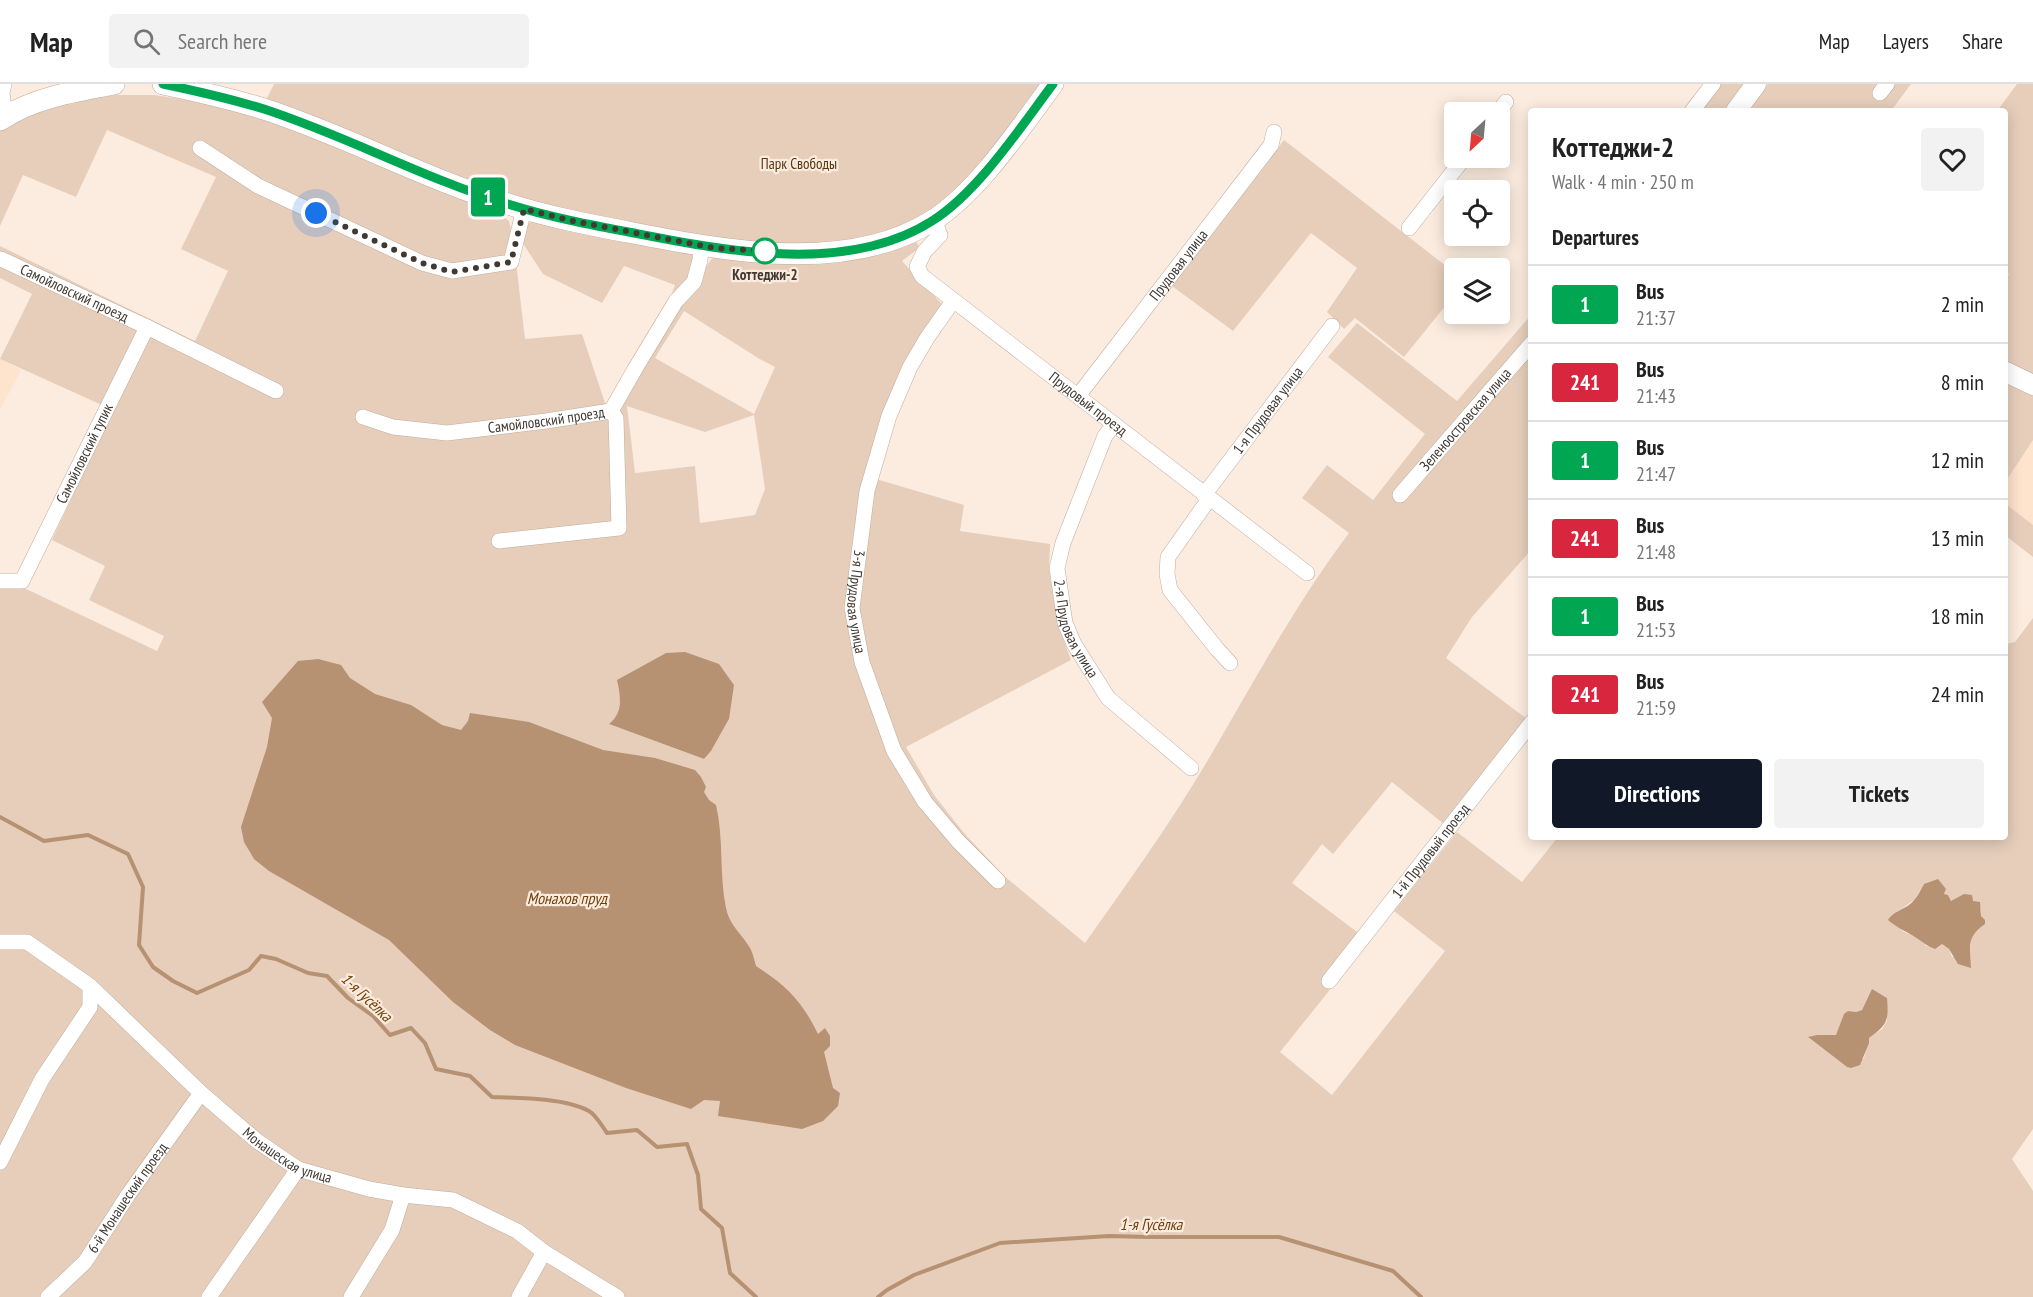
<!DOCTYPE html>
<html lang="en">
<head>
<meta charset="utf-8">
<style>
  body { margin:0; font-family:"PT Sans Narrow",sans-serif; background:#f2f2f2; color:#222; height:100vh; display:flex; flex-direction:column; font-size:22px; white-space:nowrap }
  * { box-sizing:border-box; margin:0 }
  p { font-size:20px; color:#767676 }
  .icon { flex:none; width:33px; height:33px; fill:none; stroke:currentColor; stroke-width:2; stroke-linecap:round; stroke-linejoin:round }
  .map { position:relative; flex:1; overflow:hidden }
  .side { position:absolute; left:1528px; top:24px; width:480px; height:732px; display:flex; flex-direction:column; background:#fff; border-radius:6px; box-shadow:0 3px 15px #0003 }
  .side>* { flex:none }
  .badge { padding:0 12px; border-radius:4px; font-size:21px; line-height:39px }
  .needle { width:39px; rotate:206deg }
  .controls { position:absolute; left:1444px; top:18px; display:grid; gap:12px }
  .controls a { display:grid; place-items:center; width:66px; height:66px; border-radius:6px; background:#fff; box-shadow:0 3px 15px #0003; font-size:30px }
  .you { position:absolute; width:30px; height:30px; margin:-15px; border:4px solid #fff; border-radius:50%; background:#1a73e8; box-shadow:0 0 0 9px #1a73e833 }
  .map>.badge { position:absolute; translate:-50% -50%; box-shadow:0 0 0 3px #fff }
  h2 { padding:0 24px; font-size:22px; line-height:54px }
  .round { display:grid; place-items:center; flex:none; width:63px; height:63px; border-radius:6px; background:#f2f2f2 }
  .overview { display:flex; align-items:center; justify-content:space-between; height:102px; padding:0 24px }
  h1 { font-size:28px; font-weight:700; line-height:45px }
  .primary-button { display:flex; gap:12px; margin-top:auto; padding:12px 24px }
  .primary-button a { flex:1; height:69px; border-radius:6px; background:#111827; color:#fff; font-size:24px; font-weight:700; line-height:69px; text-align:center }
  .primary-button a+a { background:#f2f2f2; color:#222 }
  ul { padding:0; list-style:none }
  li { display:flex; align-items:center; gap:18px; height:78px; padding:0 24px; border-top:2px solid #e0e0e0 }
  li div { flex:1 }
  li b { display:block; font-size:22px }
  li em { font-style:normal }
  li .badge { min-width:66px; font-weight:700; text-align:center }
  header { display:flex; align-items:center; gap:36px; box-sizing:border-box; height:84px; padding:0 30px; background:#fff; border-bottom:2px solid #e0e0e0 }
  header strong { font-size:28px }
  nav { display:flex; gap:33px; margin-inline-start:auto; font-size:21px }
  .search { width:420px; height:54px; background:#f2f2f2; display:flex; align-items:center; gap:15px; box-sizing:border-box; padding:0 21px; border-radius:6px; color:#767676; font-size:22px }
  .map>svg:first-child { display:block }
</style>
</head>
<body>
<header>
<strong>Map</strong>
<div class="search"><svg class="icon" aria-label="search" viewBox="0 0 24 24"><circle cx="10" cy="10" r="6"/><path d="M15 15l6 6"/></svg>Search here</div>
<nav><a>Map</a><a>Layers</a><a>Share</a></nav>
</header>
<div class="map">
<svg width="2033" height="1213" viewBox="0 0 2033 1213">
  <rect width="100%" height="100%" fill="#fcecdf"/>
  <path fill="#fee3cd" d="M0,275L21,286L0,326Z
    M2033,356V441L2006,420V397Z"/>
  <path fill="#e6cebb" fill-rule="evenodd" d="M274,0H1046L1007,53L932,129L895,150L813,162L715,156L522,117L266,16Z
    M1709,0H1746L1726,27H1688Z
    M1768,0H1911L1891,27H1748Z
    M2017,0H2033V293L2006,280V196L2009,190L2006,188V27H1997Z
    M116,11H154L208,19L261,33L499,129L509,137L511,146L507,171L516,178L525,255L582,250L606,322L670,215L675,201L624,182L602,219L543,190L522,158L523,144L532,137L689,167L694,173L698,194L713,173L815,180L883,170L917,158L919,164L902,177L941,219L944,235L915,286L893,335L876,395L964,421L960,447L1050,460L1049,486L1058,541L1071,576L906,663L934,711L964,749L1003,791L1085,859C1126,801 1168,743 1205,681C1251,603 1294,522 1349,449L1302,414L1327,381L1373,416L1425,350L1328,273L1357,239L1457,317L1531,231V466L1472,533L1446,574L1527,635L1445,741L1392,698L1333,770L1322,760L1292,799L1369,857L1280,968L1332,1011L1445,867L1394,827L1457,748L1522,798L1558,753H2006V560L2015,558L2033,534V1045L2012,1075L2033,1107V1213H0V504L22,503L157,567L164,552L89,516L105,482L52,456L113,326L0,275L32,210L0,194V162L195,257L228,187L181,165L216,93L107,46L76,113L23,91L0,142V46L33,28L73,17ZM684,227L758,274L775,283L754,330L655,274ZM627,322L705,348L754,331L765,405L755,431L700,439L695,382L635,389ZM666,569L729,635L711,667L704,675L609,640L617,634L621,613L618,596ZM1924,800L1942,801L1946,805L1944,810L1952,817L1981,825V832L1985,840C1972,850 1971,851 1970,868L1952,873L1949,865L1942,860L1926,862L1920,855L1902,847L1897,828L1914,816ZM1872,906L1887,914V937L1882,945L1869,954L1864,974L1847,983L1809,954L1817,951H1836L1848,927L1856,928L1862,926Z
    M1284,56L1455,189V210L1404,273L1355,234L1344,245L1327,228L1357,184L1311,149L1233,247L1172,202Z
    M2006,299L2033,312V356L2006,397Z
    M2006,420L2033,441V473L2006,452Z"/>
  <path fill="#b69172" d="M685,568L719,580L734,601L729,635L711,667L704,675L609,640C623,629 621,613 617,596L666,569Z
    M318,575L341,581L350,594L375,610L411,621L442,641L461,646L468,637L470,629L529,638L603,666L655,674L695,686L701,693L706,703L704,708L709,716L716,721C724,755 719,790 726,824C729,841 742,850 750,864C753,869 754,876 756,882C787,902 802,917 818,950L825,944L830,952V962L824,968L833,1004L840,1009L838,1022L823,1037L802,1045L718,1032L720,1017L704,1016L691,1025L626,1004L515,961L490,946L453,918L389,856L269,787L254,775L244,758L241,743L267,663L272,634L262,618L298,577Z
    M1938,795L1946,805L1944,810L1948,811L1951,817L1964,810L1972,811L1973,817L1980,818L1981,832L1985,836V840C1966,853 1970,863 1971,884L1958,880L1949,865L1942,860L1935,865C1927,862 1924,859 1918,855C1908,848 1897,844 1888,836C1893,828 1902,826 1909,821C1916,816 1920,807 1924,800Z
    M1872,905L1887,914C1889,937 1887,941 1869,954V959L1860,981L1851,984L1847,983L1808,953L1817,951H1836L1844,930L1848,927L1856,928L1862,926Z"/>
  <g fill="none" stroke-linecap="round" stroke-linejoin="round">
    <path stroke="#b69172" stroke-width="4" d="M0,733L44,757L88,751L128,770L143,803L139,861L153,883L173,897L197,909L249,886L261,872L276,875L308,889L327,892L348,914L373,932L390,951L411,944L425,959L436,985L470,992L492,1013C519,1014 565,1014 589,1027C596,1031 602,1042 607,1049L637,1046L657,1063L687,1060L698,1091L701,1125L722,1144L730,1189L756,1213
      M878,1213L887,1206L914,1191L1000,1159L1109,1152L1149,1153H1279L1393,1187L1421,1213"/>
    <g stroke="#c0ad9d" stroke-width="16">
      <g id="minor">
        <path d="M4,0L2,9L5,33"/>
        <path d="M1880,9L1887,0"/>
        <path d="M1692,27L1713,0"/>
        <path d="M1498,28L1506,18"/>
        <path d="M200,64L258,102L422,179L452,187L511,178L524,125"/>
        <path id="s1" d="M934,136L940,151L924,168L917,183L922,192L1307,489"/>
        <path d="M1409,144L1464,74"/>
        <path id="s2" d="M1,175L147,243L276,307"/>
        <path id="s3" d="M953,217L927,254L910,283L889,332L867,407L852,524L862,578L894,667L925,718L958,757L998,797"/>
        <path id="s4" d="M1078,312L1271,61L1274,48"/>
        <path d="M611,327L635,285L676,217L694,198L700,176L701,162"/>
        <path id="s5" d="M363,333L393,343L447,349L546,337L611,327"/>
        <path id="s6" d="M1114,340L1105,352L1063,459L1057,484L1065,539L1074,560L1108,614L1191,684"/>
        <path id="s7" d="M1204,411L1332,242"/>
        <path id="s8" d="M1400,411L1532,259"/>
        <path d="M1209,415L1168,473L1167,490L1170,506L1217,565L1230,579"/>
        <path d="M499,457L619,444L616,334L611,327"/>
        <path id="s9" d="M0,497H22L147,243"/>
        <path id="s10" d="M0,858H27L90,902L201,1009L257,1057L298,1085L369,1105L403,1111L453,1116L517,1147L544,1168L617,1213"/>
        <path id="s11" d="M1329,897L1532,638"/>
        <path d="M0,1078L42,995L90,923V902"/>
        <path id="s12" d="M48,1213L85,1178L128,1111L201,1009"/>
        <path d="M209,1213L298,1085"/>
        <path d="M351,1213L392,1146L403,1111"/>
        <path d="M519,1213L544,1168"/>
      </g>
    </g>
    <g stroke="#c0ad9d" stroke-width="21">
      <path id="tertiary" d="M1736,27L1756,0
        M2006,288L2033,301"/>
    </g>
    <g stroke="#c0ad9d" stroke-width="22">
      <path id="secondary" d="M163,0C197,7 231,15 264,25C347,52 425,95 508,120C549,133 591,141 633,149C726,167 848,190 932,137C979,107 1020,44 1053,0
        M0,36C33,14 75,7 114,0"/>
    </g>
    <use href="#minor" stroke="#fff" stroke-width="15"/>
    <use href="#tertiary" stroke="#fff" stroke-width="20"/>
    <use href="#secondary" stroke="#fff" stroke-width="21"/>
  </g>
  <g fill="none" stroke-linecap="round" stroke-linejoin="round">
    <g stroke="#fff" stroke-width="14">
      <path id="line" d="M163,0C197,7 231,15 264,25C347,52 425,95 508,120C549,133 591,141 634,149C727,167 847,191 932,137C978,108 1020,44 1053,0"/>
    </g>
    <use href="#line" stroke="#00a651" stroke-width="9"/>
    <path stroke="#413932" stroke-width="6" stroke-dasharray="0 10.8" d="M316,129L422,179L452,188L511,178L524,125L573,137L714,164L765,167"/>
  </g>
  <circle fill="#fff" stroke="#00a651" stroke-width="3" cx="765" cy="167" r="12"/>
  <g text-anchor="middle" stroke-width="4.5" stroke-linejoin="round" paint-order="stroke">
    <g font-size="15" fill="#58330d" stroke="#fcecdf">
      <text x="799" y="85">Парк Свободы</text>
    </g>
    <g font-size="15" fill="#413932" stroke="#fcecdf">
      <text dy="5" stroke="none"><textPath href="#s4" startOffset="165">Прудовая улица</textPath></text>
      <text dy="5" stroke="none"><textPath href="#s2" startOffset="81">Самойловский проезд</textPath></text>
      <text dy="5" stroke="none"><textPath href="#s1" startOffset="276">Прудовый проезд</textPath></text>
      <text dy="5" stroke="none"><textPath href="#s7" startOffset="106">1-я Прудовая улица</textPath></text>
      <text dy="5" stroke="none"><textPath href="#s8" startOffset="100">Зеленоостровская улица</textPath></text>
      <text dy="5" stroke="none"><textPath href="#s5" startOffset="186">Самойловский проезд</textPath></text>
      <text dy="5" stroke="none"><textPath href="#s9" startOffset="164">Самойловский тупик</textPath></text>
      <text dy="5" stroke="none"><textPath href="#s3" startOffset="322">3-я Прудовая улица</textPath></text>
      <text dy="5" stroke="none"><textPath href="#s6" startOffset="220">2-я Прудовая улица</textPath></text>
      <text dy="5" stroke="none"><textPath href="#s11" startOffset="165">1-й Прудовый проезд</textPath></text>
      <text dy="5" stroke="none"><textPath href="#s10" startOffset="366">Монашеская улица</textPath></text>
      <text dy="5" stroke="none"><textPath href="#s12" startOffset="128">6-й Монашеский проезд</textPath></text>
    </g>
    <g font-size="15" font-weight="bold" fill="#413932" stroke="#fcecdf">
      <text x="765" y="196">Коттеджи-2</text>
    </g>
    <g font-size="16" font-style="italic" fill="#703f08" stroke="#fcecdf">
      <text x="567" y="820">Монахов пруд</text>
      <text transform="translate(367 913) rotate(43)" y="6">1-я Гусёлка</text>
      <text x="1151" y="1146">1-я Гусёлка</text>
    </g>
  </g>
</svg>
<div class="controls">
<a><svg class="needle" viewBox="-14 -14 28 28"><path d="M0-13l5 13h-10z" fill="#e53935"/><path d="M0 13l5-13h-10z" fill="#767676"/></svg></a>
<a><svg class="icon" aria-label="locate" viewBox="0 0 24 24"><circle cx="12" cy="12" r="6"/><path d="M12 2v4M12 18v4M2 12h4M18 12h4"/></svg></a>
<a><svg class="icon" aria-label="layers" viewBox="0 0 24 24"><path d="M12 4l9 5-9 5-9-5zM3 14l9 5 9-5"/></svg></a>
</div>
<div class="you" style="left:316px;top:129px"></div>
<b class="badge" style="left:488px;top:113px;background:#00a651;color:#fff">1</b>
<section class="side">
<div class="overview"><div><h1>Коттеджи-2</h1><p>Walk · 4 min · 250 m</p></div><a class="round"><svg class="icon" aria-label="heart" viewBox="0 0 24 24"><path d="M12 20l-8-8c-3-5 5-10 8-4 3-6 11-1 8 4z"/></svg></a></div>
<h2>Departures</h2>
<ul>
<li><span class="badge" style="background:#00a651;color:#fff">1</span><div><b>Bus</b><p>21:37</p></div><em>2 min</em></li>
<li><span class="badge" style="background:#d7263d;color:#fff">241</span><div><b>Bus</b><p>21:43</p></div><em>8 min</em></li>
<li><span class="badge" style="background:#00a651;color:#fff">1</span><div><b>Bus</b><p>21:47</p></div><em>12 min</em></li>
<li><span class="badge" style="background:#d7263d;color:#fff">241</span><div><b>Bus</b><p>21:48</p></div><em>13 min</em></li>
<li><span class="badge" style="background:#00a651;color:#fff">1</span><div><b>Bus</b><p>21:53</p></div><em>18 min</em></li>
<li><span class="badge" style="background:#d7263d;color:#fff">241</span><div><b>Bus</b><p>21:59</p></div><em>24 min</em></li>
</ul>
<div class="primary-button"><a>Directions</a><a>Tickets</a></div>
</section>
</div>
</body>
</html>
